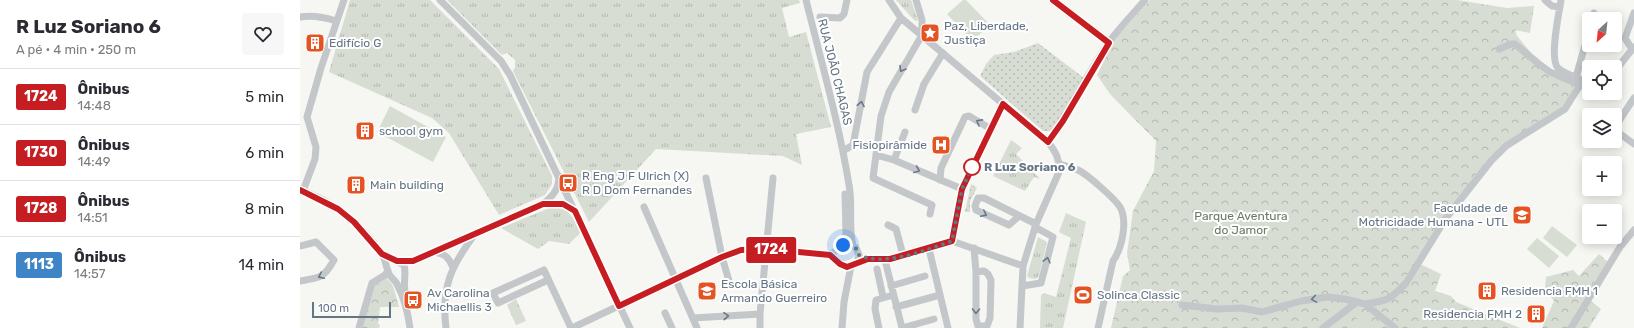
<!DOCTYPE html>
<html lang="pt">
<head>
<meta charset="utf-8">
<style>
  body { margin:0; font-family:Rubik,sans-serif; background:#f7f7f7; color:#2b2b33; height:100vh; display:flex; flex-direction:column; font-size:15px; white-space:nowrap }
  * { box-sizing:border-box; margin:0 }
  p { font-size:13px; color:#7c7c81 }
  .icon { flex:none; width:22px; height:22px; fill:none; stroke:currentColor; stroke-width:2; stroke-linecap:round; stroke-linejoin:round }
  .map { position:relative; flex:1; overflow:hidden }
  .panel { display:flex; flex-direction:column; background:#fff; width:300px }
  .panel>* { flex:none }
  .badge { padding:0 8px; border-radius:3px; font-size:14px; line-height:26px }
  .needle { width:26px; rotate:207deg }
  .controls { position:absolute; left:1282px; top:12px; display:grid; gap:8px }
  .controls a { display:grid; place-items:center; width:40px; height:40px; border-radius:4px; background:#fff; box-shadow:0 2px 10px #0003; font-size:20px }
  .scale { position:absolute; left:12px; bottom:10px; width:79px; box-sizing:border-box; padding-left:4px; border:2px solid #647584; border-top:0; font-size:11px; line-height:14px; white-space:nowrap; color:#647584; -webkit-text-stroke:3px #fff; paint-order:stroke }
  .you { position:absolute; width:20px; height:20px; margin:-10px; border:3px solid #fff; border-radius:50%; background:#1a73e8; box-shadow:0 0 0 6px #1a73e833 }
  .map>.badge { position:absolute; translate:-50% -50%; box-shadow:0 0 0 2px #fff }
  .round { display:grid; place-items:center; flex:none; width:42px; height:42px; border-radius:4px; background:#f7f7f7 }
  .head { display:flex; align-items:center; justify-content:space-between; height:68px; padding:0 16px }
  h1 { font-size:19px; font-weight:700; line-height:30px }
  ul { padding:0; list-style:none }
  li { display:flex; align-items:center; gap:12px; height:56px; padding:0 16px; border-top:1px solid #e1e1e2 }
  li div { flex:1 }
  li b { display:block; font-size:15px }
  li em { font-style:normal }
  li .badge { min-width:44px; font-weight:700; text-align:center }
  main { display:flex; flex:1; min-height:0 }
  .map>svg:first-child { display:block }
</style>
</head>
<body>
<main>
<section class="panel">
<div class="head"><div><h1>R Luz Soriano 6</h1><p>A pé · 4 min · 250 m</p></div><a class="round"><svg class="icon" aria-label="heart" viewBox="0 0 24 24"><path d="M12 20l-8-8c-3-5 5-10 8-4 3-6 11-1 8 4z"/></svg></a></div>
<ul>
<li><span class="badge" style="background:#c61d23;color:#fff">1724</span><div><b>Ônibus</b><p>14:48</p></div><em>5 min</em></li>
<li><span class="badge" style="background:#c61d23;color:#fff">1730</span><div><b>Ônibus</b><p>14:49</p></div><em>6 min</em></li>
<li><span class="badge" style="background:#c61d23;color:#fff">1728</span><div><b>Ônibus</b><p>14:51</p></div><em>8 min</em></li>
<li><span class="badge" style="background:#3d85c6;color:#fff">1113</span><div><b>Ônibus</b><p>14:57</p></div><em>14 min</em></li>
</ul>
</section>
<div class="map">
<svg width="1334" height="328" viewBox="0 0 1334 328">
  <defs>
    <pattern id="grass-tufts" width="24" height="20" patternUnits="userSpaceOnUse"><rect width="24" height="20" fill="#d7ddd3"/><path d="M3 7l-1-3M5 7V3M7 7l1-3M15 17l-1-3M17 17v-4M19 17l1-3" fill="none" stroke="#b2b8b1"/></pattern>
    <pattern id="forest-crowns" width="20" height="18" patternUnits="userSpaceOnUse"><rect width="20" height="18" fill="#d7ddd3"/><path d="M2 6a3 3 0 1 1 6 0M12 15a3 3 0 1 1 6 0" fill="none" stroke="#b2b8b1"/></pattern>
    <pattern id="garden-dots" width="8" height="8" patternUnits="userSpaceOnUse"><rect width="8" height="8" fill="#d7ddd3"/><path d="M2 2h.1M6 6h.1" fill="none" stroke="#b2b8b1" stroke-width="1.8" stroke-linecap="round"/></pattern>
  </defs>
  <rect width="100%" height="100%" fill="#f6f6f2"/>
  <path fill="url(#grass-tufts)" d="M50,0H130L199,69L252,176V184L245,195L199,215L149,133L132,118L29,72Z
    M147,0H499L500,3L482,8L489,37L506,32L531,127L496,134L502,165L483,156L356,149L289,222L213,71L215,67V60L207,53L202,55Z
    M596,0H611L618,20L616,21L613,19Z
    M711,140L722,148L716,154L740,179L734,177L725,191L693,176Z
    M252,207C270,207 273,218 280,233L269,244L249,241L238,249L201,228Z
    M766,213L786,222L763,328H740L741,295L744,293L756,297L771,238L759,232Z
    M738,237L747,242L739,276L736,279L729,278L727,276Z
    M216,299L226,321L216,325L207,305Z"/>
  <path fill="url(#forest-crowns)" d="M850,0H1157L1207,8L1234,6L1230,33L1215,30L1217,36L1248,73L1278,87L1264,106L1189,160L1118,263L1141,274L1135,291L1151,296L1156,302L1220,328H811L823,276L830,270L827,253L833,211L854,171L856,141L810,94L797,75L814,40Z
    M1299,254L1308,262L1286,297L1301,309L1289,328H1242L1254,301L1245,289L1246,277L1273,270L1279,276Z
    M86,277L93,286L99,307H80L78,324L80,325L79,328H62L74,283Z"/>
  <path fill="url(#garden-dots)" d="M738,43L784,78L754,127L750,131H743L680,76L686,64L694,55L714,52Z
    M671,184L677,188L670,201V212H665Z"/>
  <path fill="#d7ddd3" d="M663,0H666L690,25L672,41L647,14Z
    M90,106L146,137L133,162L77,132Z
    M1252,226L1277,245L1267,257L1243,238Z
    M1237,238L1259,256L1249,268L1227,249Z
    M1061,314L1063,316L1076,328H1047Z"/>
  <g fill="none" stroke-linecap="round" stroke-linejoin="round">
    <path stroke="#c3c7ca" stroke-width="7" d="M140,0L201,61L210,75L330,328
      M506,0C521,61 539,123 549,185C553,205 548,226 553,246
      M589,0L601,18L748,142C756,152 760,160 759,172L736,224L723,266L720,328
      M616,0L622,20V35L589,92L581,116L573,178L632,205L630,214
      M753,0L809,43
      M1245,0L1252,6L1260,7
      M1261,0C1259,13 1249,59 1258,68C1264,74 1281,79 1289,83
      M0,17C13,15 24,17 36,21
      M520,17L540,18L544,14L547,0
      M1292,19L1294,13
      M1199,49L1211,44H1215L1239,64L1250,72L1280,85
      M1332,49L1325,38L1334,13
      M1315,71L1334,47
      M1276,77L1289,31
      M615,110L624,84L643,53
      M1315,127L1334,98
      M1315,130L1334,144
      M748,142C770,110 787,74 809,42C820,27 833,14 845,0
      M543,151L553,145L567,72L601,18
      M576,155L594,160L662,189
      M594,160L605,132
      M760,164C766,166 772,168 778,170C787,174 815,199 820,207C828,221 822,248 813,261L798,328
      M406,178L422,257L429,281
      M640,180L641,168L665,117L669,116L691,129
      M0,190C33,200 63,226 82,254C86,260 86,268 89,274C91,278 95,280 97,284C104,297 108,313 110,328
      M3,191L15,159L16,147L7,117L21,68L44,0
      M244,204H263L275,211
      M344,207L397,328
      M719,216L709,225L676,210L675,206L678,198H684L736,224
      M588,225L596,229L603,255
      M652,241L662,189L703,104
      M543,245L546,234L545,194
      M0,246L16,242L34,260C24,278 20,278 0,281
      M674,248L676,272V319L678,326H687L690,318L691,280L688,274L684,271L676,272
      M629,249L648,328
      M133,252C144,253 149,257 153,268
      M82,254L104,265C107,275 102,284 106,295
      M585,260L602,328
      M99,262L113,261L243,204C253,196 259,189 259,176
      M557,262L568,259H590L652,241L723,266
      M577,269L583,297
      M248,280L198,303L193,293L244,270L271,328
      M591,286L625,276
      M722,286L741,283L753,237L735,227
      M1065,304C1087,301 1090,300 1106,283L1146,218L1191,161L1206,146L1265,109L1280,85L1284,86L1287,82
      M882,305L917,309L942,308L962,312L1001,301L1027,297L1045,299L1065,304L1095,328
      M596,307L640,295
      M365,313L372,328
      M393,318L460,314
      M59,328L72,283L85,275L88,271
      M146,328C141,287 151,266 175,234
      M272,328L422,257L441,250L487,251L530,255L543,266H551L557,262L559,255L556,248L553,246L546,244L530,255
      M460,328V314L473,178
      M542,328L544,302L551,266
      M579,328L575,309L576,300L593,295
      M602,328L634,319
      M1023,328L1057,302
      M1271,328L1320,247L1334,230"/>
  </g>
  <defs><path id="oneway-chevron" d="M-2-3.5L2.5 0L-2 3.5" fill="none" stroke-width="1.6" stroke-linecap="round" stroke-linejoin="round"/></defs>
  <g stroke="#697988">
    <use href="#oneway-chevron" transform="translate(602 69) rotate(121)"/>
    <use href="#oneway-chevron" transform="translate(561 104) rotate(-79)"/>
    <use href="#oneway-chevron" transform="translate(679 122) rotate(-151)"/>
    <use href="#oneway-chevron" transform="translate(617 170) rotate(23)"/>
    <use href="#oneway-chevron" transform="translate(684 214) rotate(26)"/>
    <use href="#oneway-chevron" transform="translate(747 260) rotate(-76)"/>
    <use href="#oneway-chevron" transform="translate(21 276) rotate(154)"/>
    <use href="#oneway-chevron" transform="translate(1014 299) rotate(171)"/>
    <use href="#oneway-chevron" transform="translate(676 311) rotate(91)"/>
    <use href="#oneway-chevron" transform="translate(426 316) rotate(-3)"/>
  </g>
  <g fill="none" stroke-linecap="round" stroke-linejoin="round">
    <g stroke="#fff" stroke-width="9">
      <path id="line" d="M0,190L38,209L54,222L82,254L97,261H113L243,204H263L275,211L319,306L422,257L441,250L467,249L530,255L540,264L547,267L568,259H590L652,241L662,189L703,104L748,142L763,121L809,43L753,0"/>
    </g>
    <use href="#line" stroke="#c61d23" stroke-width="6"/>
    <path stroke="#647584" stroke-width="4" stroke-dasharray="0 7.2" d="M543,245C551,242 557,247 559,255C585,267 626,250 652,241L662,189L672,167"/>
  </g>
  <defs>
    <g id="sight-square" transform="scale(1)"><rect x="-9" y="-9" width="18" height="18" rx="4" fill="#e65323" stroke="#fff"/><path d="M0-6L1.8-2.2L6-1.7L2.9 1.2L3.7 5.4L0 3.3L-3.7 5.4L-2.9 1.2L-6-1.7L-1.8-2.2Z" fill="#fff"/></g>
    <g id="building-square" transform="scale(1)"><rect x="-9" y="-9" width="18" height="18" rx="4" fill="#e65323" stroke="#fff"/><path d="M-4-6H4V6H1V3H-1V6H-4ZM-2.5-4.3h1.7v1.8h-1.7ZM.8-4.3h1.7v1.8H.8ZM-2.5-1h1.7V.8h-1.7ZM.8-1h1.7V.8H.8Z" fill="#fff"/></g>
    <g id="hospital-square" transform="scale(1)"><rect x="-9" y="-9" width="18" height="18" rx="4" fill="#e65323" stroke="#fff"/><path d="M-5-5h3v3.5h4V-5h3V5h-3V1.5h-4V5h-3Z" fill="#fff"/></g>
    <g id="bus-square" transform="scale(1)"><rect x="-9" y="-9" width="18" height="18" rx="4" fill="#e65323" stroke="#fff"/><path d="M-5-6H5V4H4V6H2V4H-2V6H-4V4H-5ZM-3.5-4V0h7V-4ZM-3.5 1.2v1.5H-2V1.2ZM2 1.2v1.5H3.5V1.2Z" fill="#fff"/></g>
    <g id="university-square" transform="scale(1)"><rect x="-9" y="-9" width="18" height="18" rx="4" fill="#e65323" stroke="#fff"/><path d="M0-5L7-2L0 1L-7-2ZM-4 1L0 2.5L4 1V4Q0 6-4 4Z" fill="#fff"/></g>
    <g id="school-square" transform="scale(1)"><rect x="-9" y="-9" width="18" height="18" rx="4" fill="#e65323" stroke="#fff"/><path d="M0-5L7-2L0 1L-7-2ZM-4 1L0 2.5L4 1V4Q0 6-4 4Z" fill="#fff"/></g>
    <g id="stadium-square" transform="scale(1)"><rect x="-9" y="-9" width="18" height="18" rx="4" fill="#e65323" stroke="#fff"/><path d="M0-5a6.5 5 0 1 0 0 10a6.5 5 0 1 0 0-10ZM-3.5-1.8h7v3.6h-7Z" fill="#fff"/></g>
  </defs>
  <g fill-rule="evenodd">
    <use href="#sight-square" x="630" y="33"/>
    <use href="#building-square" x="15" y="43"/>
    <use href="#building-square" x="65" y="131"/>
    <use href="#hospital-square" x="641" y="145"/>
    <use href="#bus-square" x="268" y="183"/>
    <use href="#building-square" x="56" y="185"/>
    <use href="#university-square" x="1222" y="215"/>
    <use href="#school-square" x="407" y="291"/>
    <use href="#building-square" x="1187" y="291"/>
    <use href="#stadium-square" x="783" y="295"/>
    <use href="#bus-square" x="113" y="300"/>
    <use href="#building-square" x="1236" y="314"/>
  </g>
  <circle fill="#fff" stroke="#c61d23" stroke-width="2" cx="672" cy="167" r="8"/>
  <g text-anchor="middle" stroke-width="4" stroke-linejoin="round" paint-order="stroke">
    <g font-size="12" fill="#647584" stroke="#fff" text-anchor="start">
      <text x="644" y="30">Paz, Liberdade,<tspan x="644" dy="14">Justiça</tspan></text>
      <text x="29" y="47">Edifício G</text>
      <text x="79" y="135">school gym</text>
      <text x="627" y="149" text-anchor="end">Fisiopirâmide</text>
      <text x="282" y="180">R Eng J F Ulrich (X)<tspan x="282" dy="14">R D Dom Fernandes</tspan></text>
      <text x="70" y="189">Main building</text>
      <text x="1208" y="212" text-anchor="end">Faculdade de<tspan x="1208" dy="14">Motricidade Humana - UTL</tspan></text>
      <text x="421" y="288">Escola Básica<tspan x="421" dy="14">Armando Guerreiro</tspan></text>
      <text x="1201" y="295">Residencia FMH 1</text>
      <text x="127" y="297">Av Carolina<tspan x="127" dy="14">Michaellis 3</tspan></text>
      <text x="797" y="299">Solinca Classic</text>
      <text x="1222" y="318" text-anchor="end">Residencia FMH 2</text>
    </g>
    <g font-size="12" fill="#647584" stroke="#fff">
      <text transform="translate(535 72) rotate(76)" y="4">RUA JOÃO CHAGAS</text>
    </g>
    <g font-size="12" font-weight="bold" fill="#647584" stroke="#fff" text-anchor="start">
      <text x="684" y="171">R Luz Soriano 6</text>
    </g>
    <g font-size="12" fill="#687b63" stroke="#fff">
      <text x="941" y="220">Parque Aventura<tspan x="941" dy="14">do Jamor</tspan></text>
    </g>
  </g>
</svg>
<div class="controls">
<a><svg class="needle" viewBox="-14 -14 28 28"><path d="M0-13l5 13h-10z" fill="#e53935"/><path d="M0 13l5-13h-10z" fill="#7c7c81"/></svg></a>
<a><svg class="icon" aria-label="locate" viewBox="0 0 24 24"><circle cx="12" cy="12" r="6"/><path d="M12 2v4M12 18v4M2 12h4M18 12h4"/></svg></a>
<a><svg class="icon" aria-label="layers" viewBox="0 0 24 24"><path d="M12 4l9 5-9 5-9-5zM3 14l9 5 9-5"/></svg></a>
<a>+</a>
<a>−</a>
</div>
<div class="scale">100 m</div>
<div class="you" style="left:543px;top:245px"></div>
<b class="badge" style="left:471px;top:250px;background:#c61d23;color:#fff">1724</b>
</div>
</main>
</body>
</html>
